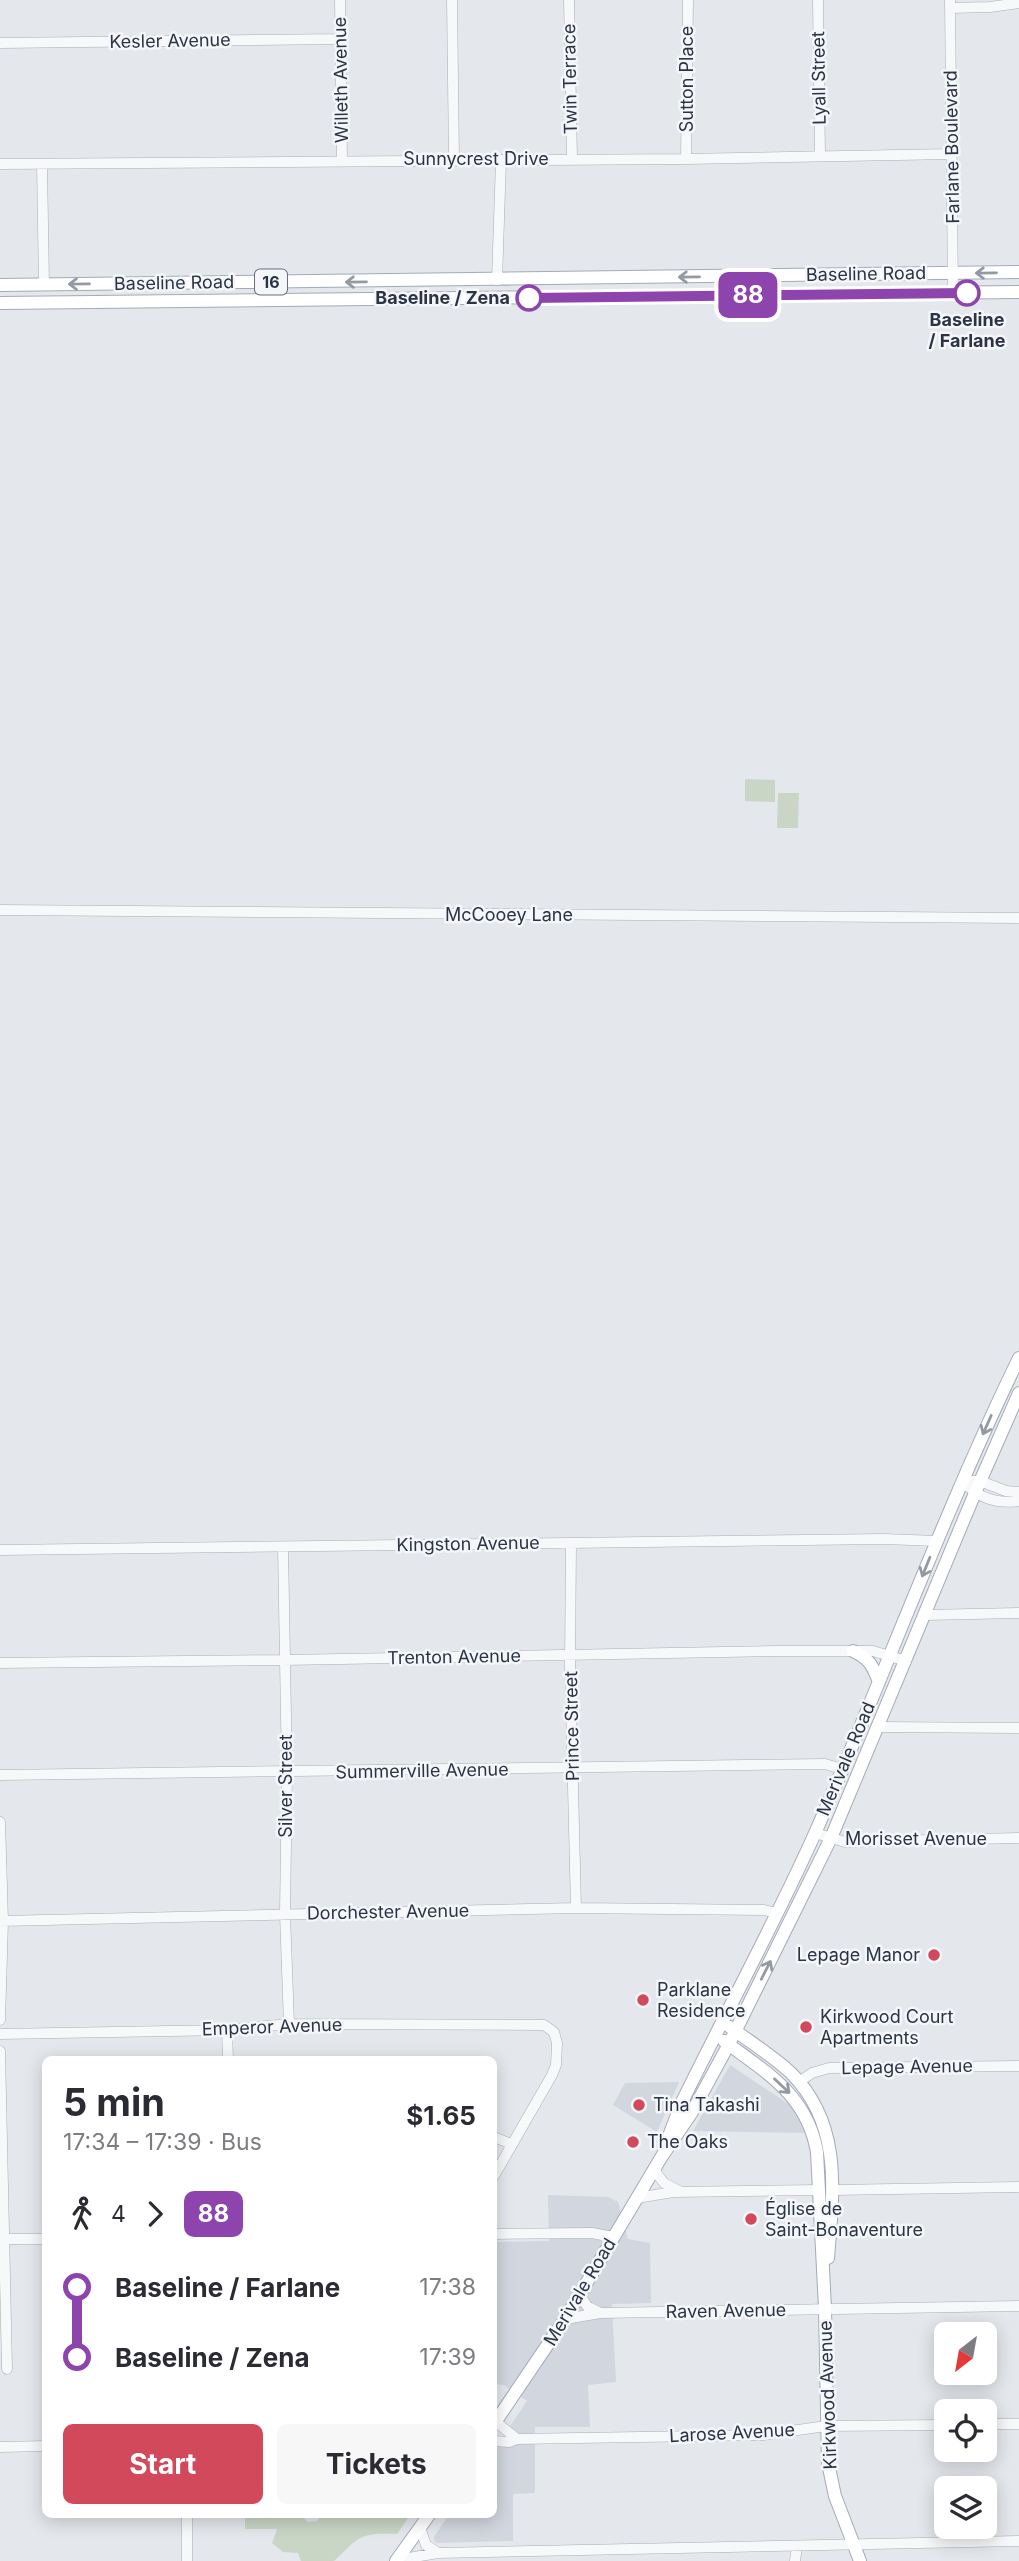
<!DOCTYPE html>
<html lang="en">
<head>
<meta charset="utf-8">
<style>
  body { margin:0; font-family:Inter,sans-serif; background:#f7f7f7; color:#2b2b33; height:100vh; display:flex; flex-direction:column; font-size:26px; white-space:nowrap }
  * { box-sizing:border-box; margin:0 }
  p { font-size:23px; color:#7c7c81 }
  .icon { flex:none; width:38px; height:38px; fill:none; stroke:currentColor; stroke-width:2; stroke-linecap:round; stroke-linejoin:round }
  .map { position:relative; flex:1; overflow:hidden }
  .details { position:absolute; left:42px; top:2056px; width:455px; height:462px; display:flex; flex-direction:column; background:#fff; border-radius:10px; box-shadow:0 4px 18px #0003 }
  .details>* { flex:none }
  .badge { padding:0 14px; border-radius:10px; font-size:24px; line-height:46px }
  .needle { width:46px; rotate:211deg }
  .controls { position:absolute; left:934px; top:2322px; display:grid; gap:14px }
  .controls a { display:grid; place-items:center; width:63px; height:63px; border-radius:10px; background:#fff; box-shadow:0 4px 18px #0003; font-size:35px }
  .map>.badge { position:absolute; translate:-50% -50%; box-shadow:0 0 0 4px #fff }
  .legs { display:flex; align-items:center; gap:10px; height:77px; padding:0 21px; font-size:23px }
  .legs p { margin-inline-start:auto }
  .summary { display:flex; align-items:center; justify-content:space-between; height:119px; padding:0 21px }
  h1 { font-size:38px; font-weight:700; line-height:52px }
  .primary-button { display:flex; gap:14px; margin-top:auto; padding:14px 21px }
  .primary-button a { flex:1; height:80px; border-radius:10px; background:#d1495b; color:#fff; font-size:28px; font-weight:700; line-height:80px; text-align:center }
  .primary-button a+a { background:#f7f7f7; color:#2b2b33 }
  ul { padding:0 21px; list-style:none }
  li { display:flex; align-items:center; gap:24px; height:70px; font-size:26px }
  li i { display:grid; place-items:center; width:10px; height:100%; margin:0 9px; background:currentColor }
  li i::after { content:''; width:18px; height:18px; margin:-9px; border:5px solid; border-radius:50%; background:#fff }
  li p { margin-inline-start:auto }
  li:first-child i { background:linear-gradient(#0000 50%,currentColor 0) }
  li:last-child i { background:linear-gradient(currentColor 50%,#0000 0) }
  .map>svg:first-child { display:block }
</style>
</head>
<body>
<div class="map">
<svg width="1019" height="2561" viewBox="0 0 1019 2561">
  <rect width="100%" height="100%" fill="#e4e7ec"/>
  <path fill="#d2d6de" d="M730,2065L790,2105L807,2133L693,2131Z
    M679,2082L657,2132L613,2105L625,2083Z
    M548,2195L608,2197L618,2202L628,2239L650,2243L651,2303L612,2304L616,2382L588,2385L590,2427H535V2493L513,2494V2541L436,2543L433,2538L449,2515H494V2450L527,2401L504,2385L494,2384V2242L549,2241Z"/>
  <path fill="#c9d6c5" d="M745,779L775,780V802L745,801Z
    M778,793H799L798,828H777Z
    M245,2515H300L308,2522L317,2521L322,2515H410L397,2534C359,2533 360,2536 334,2561H301L298,2553L283,2552L272,2543L277,2529H245Z"/>
  <g fill="none" stroke-linecap="round" stroke-linejoin="round">
    <g stroke="#a9aeb7" stroke-width="11">
      <path id="minor" d="M340,0L342,161
        M452,0L454,159
        M569,0L572,159
        M818,0L820,156
        M950,0L953,293
        M950,8L990,7L1019,3
        M0,43L340,39
        M686,159L688,0
        M0,164L686,159L952,154
        M42,164L44,285
        M497,280L501,160
        M0,910L1019,918
        M962,1481C979,1498 995,1504 1019,1501
        M962,1481H980L1006,1491L1019,1492
        M571,1543L570,1665L576,1908
        M283,1547L287,1773L285,1914L289,2024
        M0,1550L884,1539L937,1541
        M925,1615L1019,1613
        M0,1663L284,1660L778,1651H873L906,1661
        M879,1727L1019,1728
        M0,1775L825,1764L842,1769
        M0,1822L3,1921L0,2020
        M815,1833L845,1842L1019,1838
        M0,1921L576,1908L764,1910L776,1913
        M227,2030L228,2060
        M0,2034L227,2030L289,2024L544,2025L554,2032L557,2043L556,2065L552,2075L494,2176
        M0,2051L7,2369
        M799,2082L812,2073L829,2068L1019,2066
        M494,2137L511,2144
        M654,2170L664,2183L681,2192
        M832,2190L1019,2187
        M637,2198L673,2192L818,2190
        M494,2234L592,2233L613,2237
        M1,2239H46
        M579,2294L587,2306L600,2313
        M565,2319L600,2313L1019,2306
        M496,2422L517,2439
        M985,2424H1019
        M494,2441L509,2442L517,2439L763,2435L826,2426L947,2425
        M0,2447L46,2446
        M187,2515V2561
        M420,2527L426,2545L438,2553
        M397,2560L438,2553L1019,2541
        M795,2561L797,2546"/>
    </g>
    <g stroke="#a3abb8" stroke-width="14">
      <path id="major" d="M0,285L1019,272
        M0,303L1019,292
        M853,1651C869,1658 873,1666 879,1682
        M730,2027C750,2042 773,2056 791,2073C843,2125 833,2192 828,2258
        M724,2041C767,2073 807,2095 817,2152L825,2308L828,2463L835,2496L860,2561
        M669,2136L682,2102C726,2012 775,1923 816,1831C885,1674 944,1512 1019,1358
        M494,2424L565,2319L662,2156L692,2112L729,2044L831,1838L975,1493L1019,1393
        M396,2561L429,2515"/>
    </g>
    <use href="#minor" stroke="#f7f8fa" stroke-width="10"/>
    <use href="#major" stroke="#fff" stroke-width="12"/>
  </g>
  <defs><path id="oneway-shaft" d="M-6 0H5M1.5-3L5.5 0L1.5 3" fill="none" stroke-width="1.6" stroke-linecap="round" stroke-linejoin="round" transform="scale(1.75)"/></defs>
  <g stroke="#959aa2">
    <use href="#oneway-shaft" transform="translate(986 273) rotate(179)"/>
    <use href="#oneway-shaft" transform="translate(689 277) rotate(179)"/>
    <use href="#oneway-shaft" transform="translate(356 282) rotate(179)"/>
    <use href="#oneway-shaft" transform="translate(79 284) rotate(179)"/>
    <use href="#oneway-shaft" transform="translate(987 1425) rotate(114)"/>
    <use href="#oneway-shaft" transform="translate(926 1567) rotate(112)"/>
    <use href="#oneway-shaft" transform="translate(766 1970) rotate(-63)"/>
    <use href="#oneway-shaft" transform="translate(782 2086) rotate(43)"/>
  </g>
  <g fill="none" stroke-linecap="round" stroke-linejoin="round">
    <g stroke="#fff" stroke-width="16">
      <path id="line-1" d="M529,298L967,293"/>
    </g>
    <use href="#line-1" stroke="#8e44ad" stroke-width="10"/>
  </g>
  <g fill="#fff" stroke="#8e44ad" stroke-width="3.5">
    <circle cx="967" cy="293" r="12"/>
    <circle cx="529" cy="298" r="12"/>
  </g>
  <g fill="#d1495b" stroke="#f4f6f9" stroke-width="2.5">
    <circle cx="934" cy="1955" r="7"/>
    <circle cx="643" cy="2000" r="7"/>
    <circle cx="806" cy="2027" r="7"/>
    <circle cx="639" cy="2105" r="7"/>
    <circle cx="633" cy="2142" r="7"/>
    <circle cx="751" cy="2219" r="7"/>
  </g>
  <g text-anchor="middle" stroke-width="5" stroke-linejoin="round" paint-order="stroke">
    <rect fill="#f4f6f9" stroke="#676e7b" stroke-width="2" x="255" y="269.5" width="32" height="25" rx="5"/>
    <g font-size="16" font-weight="bold" fill="#2b3445">
      <text x="271" y="288">16</text>
    </g>
    <g font-size="18" fill="#2b3445" stroke="#f4f6f9">
      <text transform="translate(170 41) rotate(-1)" y="6">Kesler Avenue</text>
      <text transform="translate(819 78) rotate(-91)" y="6">Lyall Street</text>
      <text transform="translate(570 79) rotate(-91)" y="6">Twin Terrace</text>
      <text transform="translate(687 79) rotate(-90)" y="6">Sutton Place</text>
      <text transform="translate(341 80) rotate(-91)" y="6">Willeth Avenue</text>
      <text transform="translate(952 147) rotate(-91)" y="6">Farlane Boulevard</text>
      <text x="476" y="165">Sunnycrest Drive</text>
      <text transform="translate(866 274) rotate(-1)" y="6">Baseline Road</text>
      <text transform="translate(174 283) rotate(-1)" y="6">Baseline Road</text>
      <text x="509" y="921">McCooey Lane</text>
      <text transform="translate(468 1544) rotate(-1)" y="6">Kingston Avenue</text>
      <text transform="translate(454 1657) rotate(-1)" y="6">Trenton Avenue</text>
      <text transform="translate(572 1726) rotate(-91)" y="6">Prince Street</text>
      <text transform="translate(846 1759) rotate(-67)" y="6">Merivale Road</text>
      <text transform="translate(422 1771) rotate(-1)" y="6">Summerville Avenue</text>
      <text transform="translate(286 1786) rotate(-90)" y="6">Silver Street</text>
      <text x="916" y="1845">Morisset Avenue</text>
      <text transform="translate(388 1912) rotate(-1)" y="6">Dorchester Avenue</text>
      <text transform="translate(272 2027) rotate(-2)" y="6">Emperor Avenue</text>
      <text transform="translate(907 2067) rotate(-1)" y="6">Lepage Avenue</text>
      <text transform="translate(580 2292) rotate(-59)" y="6">Merivale Road</text>
      <text transform="translate(726 2311) rotate(-1)" y="6">Raven Avenue</text>
      <text transform="translate(828 2395) rotate(-92)" y="6">Kirkwood Avenue</text>
      <text transform="translate(732 2433) rotate(-3)" y="6">Larose Avenue</text>
    </g>
    <g font-size="18" font-weight="bold" fill="#2b3445" stroke="#f4f6f9" text-anchor="end">
      <text x="510" y="304">Baseline / Zena</text>
      <text x="967" y="326" text-anchor="middle">Baseline<tspan x="967" dy="21">/ Farlane</tspan></text>
    </g>
    <g font-size="18" fill="#2b3445" stroke="#f4f6f9" text-anchor="start">
      <text x="920" y="1961" text-anchor="end">Lepage Manor</text>
      <text x="657" y="1996">Parklane<tspan x="657" dy="21">Residence</tspan></text>
      <text x="820" y="2023">Kirkwood Court<tspan x="820" dy="21">Apartments</tspan></text>
      <text x="653" y="2111">Tina Takashi</text>
      <text x="647" y="2148">The Oaks</text>
      <text x="765" y="2215">Église de<tspan x="765" dy="21">Saint-Bonaventure</tspan></text>
    </g>
  </g>
</svg>
<div class="controls">
<a><svg class="needle" viewBox="-14 -14 28 28"><path d="M0-13l5 13h-10z" fill="#e53935"/><path d="M0 13l5-13h-10z" fill="#7c7c81"/></svg></a>
<a><svg class="icon" aria-label="locate" viewBox="0 0 24 24"><circle cx="12" cy="12" r="6"/><path d="M12 2v4M12 18v4M2 12h4M18 12h4"/></svg></a>
<a><svg class="icon" aria-label="layers" viewBox="0 0 24 24"><path d="M12 4l9 5-9 5-9-5zM3 14l9 5 9-5"/></svg></a>
</div>
<b class="badge" style="left:748px;top:295px;background:#8e44ad;color:#fff">88</b>
<section class="details">
<div class="summary"><div><h1>5 min</h1><p>17:34 – 17:39 · Bus</p></div><b>$1.65</b></div>
<div class="legs"><svg class="icon" aria-label="walk" viewBox="0 0 24 24"><circle cx="13" cy="4" r="2"/><path d="M13 8l-2 6 4 7M11 14l-3 7M7 12l3-4h3l4 4"/></svg>4<svg class="icon" aria-label="forward" viewBox="0 0 24 24"><path d="M9 5l7 7-7 7"/></svg><b class="badge" style="background:#8e44ad;color:#fff">88</b></div>
<ul>
<li><i style="color:#8e44ad"></i><b>Baseline / Farlane</b><p>17:38</p></li>
<li><i style="color:#8e44ad"></i><b>Baseline / Zena</b><p>17:39</p></li>
</ul>
<div class="primary-button"><a>Start</a><a>Tickets</a></div>
</section>
</div>
</body>
</html>
